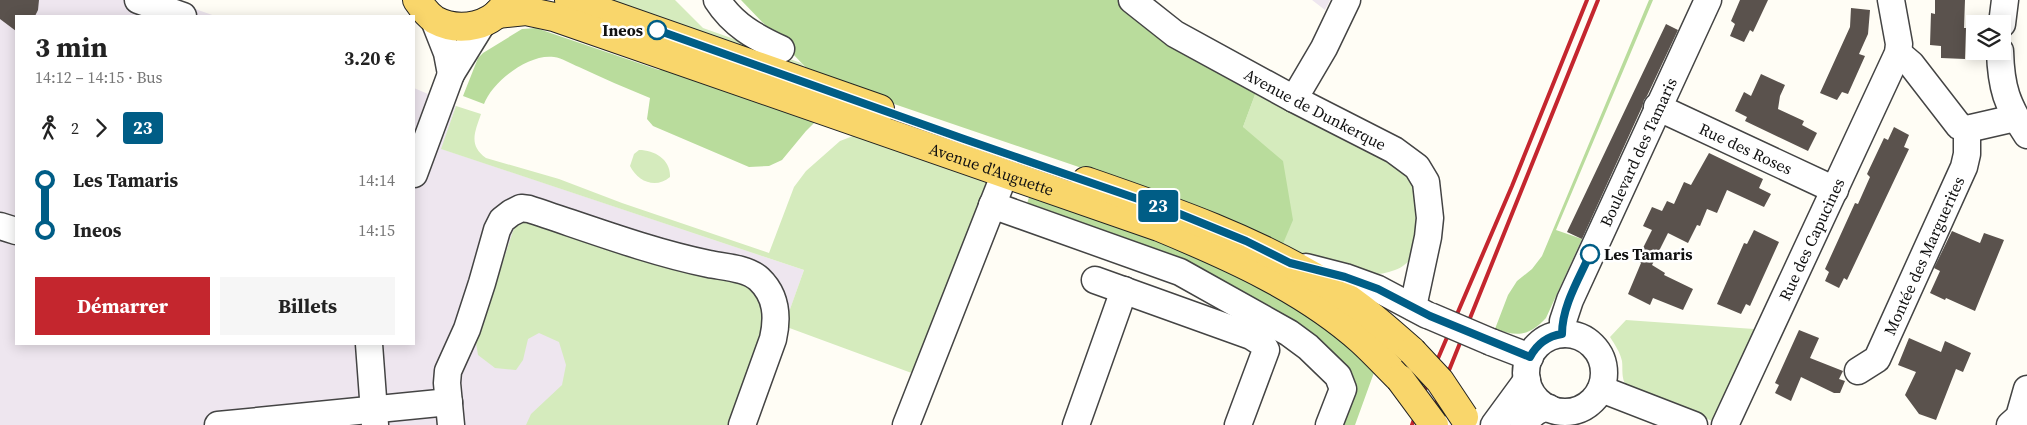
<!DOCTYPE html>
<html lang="fr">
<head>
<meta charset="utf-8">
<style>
  body { margin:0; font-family:"Source Serif 4",serif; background:#f6f6f6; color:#222; height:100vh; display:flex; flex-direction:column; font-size:19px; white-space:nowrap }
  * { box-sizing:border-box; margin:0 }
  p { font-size:16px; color:#767676 }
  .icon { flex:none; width:28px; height:28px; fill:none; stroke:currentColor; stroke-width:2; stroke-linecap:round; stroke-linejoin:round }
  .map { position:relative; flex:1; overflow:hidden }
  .details { position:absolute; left:15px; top:15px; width:400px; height:330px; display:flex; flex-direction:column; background:#fff; border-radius:0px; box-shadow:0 2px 12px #0003 }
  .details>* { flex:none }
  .badge { padding:0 10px; border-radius:4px; font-size:18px; line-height:32px }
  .controls { position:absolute; left:1966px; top:15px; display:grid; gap:10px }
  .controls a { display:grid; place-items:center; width:45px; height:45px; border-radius:0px; background:#fff; box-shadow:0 2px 12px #0003; font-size:25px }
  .map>.badge { position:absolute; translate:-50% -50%; box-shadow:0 0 0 2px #fff }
  .legs { display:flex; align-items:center; gap:8px; height:55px; padding:0 20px; font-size:16px }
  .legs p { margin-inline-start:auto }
  .headline { display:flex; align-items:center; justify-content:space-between; height:85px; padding:0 20px }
  h1 { font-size:28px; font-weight:700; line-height:38px }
  .cta { display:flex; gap:10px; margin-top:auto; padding:10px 20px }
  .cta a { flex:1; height:58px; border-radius:0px; background:#c4262e; color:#fff; font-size:20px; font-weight:700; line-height:58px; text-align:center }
  .cta a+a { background:#f6f6f6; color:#222 }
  ul { padding:0 20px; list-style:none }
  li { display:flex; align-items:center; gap:18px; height:50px; font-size:19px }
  li i { display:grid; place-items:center; width:8px; height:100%; margin:0 6px; background:currentColor }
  li i::after { content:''; width:12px; height:12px; margin:-6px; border:4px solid; border-radius:50%; background:#fff }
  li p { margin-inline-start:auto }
  li:first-child i { background:linear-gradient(#0000 50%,currentColor 0) }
  li:last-child i { background:linear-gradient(currentColor 50%,#0000 0) }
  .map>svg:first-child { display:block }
</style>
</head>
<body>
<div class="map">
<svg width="2027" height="425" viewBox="0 0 2027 425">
  <rect width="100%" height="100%" fill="#fffdf5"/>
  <path fill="#eee6ef" d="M0,0H170L215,16H16V344H414V88L456,106L442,149L804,270L749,425H0Z
    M1312,0H1330L1325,10Z"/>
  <path fill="#d5ebbd" d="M609,0H675L703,28L801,63L815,77Z
    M1256,92L1396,161L1420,188C1418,207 1418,235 1413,253C1411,261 1402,268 1395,270C1357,285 1317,260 1282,246L1243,127Z
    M456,106L481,114C475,132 468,145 486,158L559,179L622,203L769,253L794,187L806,171L840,141L853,136H867L990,178L917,375L784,326L804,270L441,149Z
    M639,150C655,150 671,160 670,177C656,189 638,182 630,166L634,154Z
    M528,220L742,279L759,290L769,329L734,425H526L531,414L562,385L566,365L559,342L539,333L528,339L523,360L516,370L495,368L478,355L476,343L513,231L518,222Z
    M1626,320L1754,329L1751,336L1756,339L1717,423L1626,385C1621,378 1623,369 1622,361C1620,352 1615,345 1610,337Z"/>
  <path fill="#b9dc9c" d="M741,0H1118L1134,13L1256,92L1243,127L1283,161L1293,220L1282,246L1146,190L815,77Z
    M1649,0H1653L1556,230L1582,239L1546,318C1529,336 1518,337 1495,329L1508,295L1517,281L1532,269L1542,256Z
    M536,28L659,70L669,67L816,119L815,122L806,131L782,160L769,166L749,167L653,126L647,119L650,98C626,88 602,78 579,67C571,64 562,58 554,57C529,53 492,82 484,104L463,96L478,58L483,53L522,29Z
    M1030,194L1196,255L1311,312L1376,367L1355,425H1337L1350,389L1293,328L1026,207Z"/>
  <path fill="#5a524d" d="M0,0H39L38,10L35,16H16V31L0,19Z
    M1740,0H1768L1753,32L1750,30L1744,42L1730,36L1735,24L1731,21Z
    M1935,0H1965L1964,28H1966L1965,59L1941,58V46L1930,45L1931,13L1935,14Z
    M1851,8L1870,10L1868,34L1859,54L1865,56L1848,94L1842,92L1837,100L1820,93L1850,27Z
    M1666,24L1678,30L1647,96L1644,100L1642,107L1582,239L1567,232Z
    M1761,74L1785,85L1780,96L1778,109L1804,121L1802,125L1817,133L1808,151L1745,121L1747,117L1735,111L1744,92L1751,96Z
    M1894,127L1909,135L1904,147L1909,149L1847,280L1844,278L1839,288L1825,281L1829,272L1825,269L1855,203L1858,204L1870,177L1867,174L1884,138L1888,140Z
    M1709,153L1763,179L1759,188L1771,194L1764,207L1727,190L1717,213L1707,209L1700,226L1697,225L1688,243L1668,233L1652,265L1665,273L1664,275L1693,289L1683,310L1653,298L1650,305L1628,294L1641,263L1637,260L1652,230L1643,226L1652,207L1662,211L1667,201L1674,204L1684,182L1691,185Z
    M1754,230L1779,242L1750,306L1746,304L1741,314L1717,304L1744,243L1747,244Z
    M1952,231L1980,243L1984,233L2004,240L1975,311L1946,298L1945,300L1930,293L1940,271L1934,268Z
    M1799,330L1819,338L1810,358L1843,371L1839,379L1845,381L1840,393H1834L1801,377L1791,401L1775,393L1779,385L1775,383Z
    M1909,338L1941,352L1945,341L1971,353L1963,372L1956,369L1936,420L1919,414L1905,395L1916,372L1898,365Z"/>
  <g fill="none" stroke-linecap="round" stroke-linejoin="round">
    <g stroke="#444" stroke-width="29">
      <g id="minor">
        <path d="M138,0L183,16"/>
        <path d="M717,0C733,25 755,37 781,49"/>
        <path id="s1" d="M1132,0L1175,34L1294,99L1394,150L1417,167L1426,182L1430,218L1428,237L1413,307"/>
        <path d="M434,20L447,53L451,74L482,24"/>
        <path d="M2002,24L2005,0"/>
        <path d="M2000,51C2001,88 2007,105 2027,135"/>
        <path d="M1898,53L1911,64L1959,126L1967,129L2015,118"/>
        <path d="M1294,99L1324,48L1347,0"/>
        <path id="s2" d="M1657,107L1835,190"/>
        <path d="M414,174L451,74"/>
        <path d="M992,205L1180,272L1289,333L1308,347L1338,376L1343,389L1329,425"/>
        <path d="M0,226L16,231"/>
        <path d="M1306,267L1345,277L1378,289L1427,315"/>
        <path d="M1095,280L1251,336L1262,343L1266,350L1238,425"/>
        <path id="s3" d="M1563,334V321L1570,300L1708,0"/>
        <circle cx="1565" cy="373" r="39"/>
        <path d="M1491,342L1530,357"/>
        <path d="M369,344L375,425"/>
        <path id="s4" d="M1858,371L1877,359L1964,167L1967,154V129"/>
        <path d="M1601,389L1694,425"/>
        <path d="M218,425L449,402"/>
        <path d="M451,425L447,383L448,371L467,329L482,283L497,230L502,220L511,213L521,208L529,209C587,228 650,252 709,264C724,267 747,268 759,279C777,296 778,317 773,339L742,425"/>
        <path d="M906,425L1005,173"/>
        <path d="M1076,425L1124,290"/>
        <path d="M1494,425L1527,380"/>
        <path d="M1523,425C1531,416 1536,408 1549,408"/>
        <path id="s5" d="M1725,425L1898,53L1899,44L1891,0"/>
        <path d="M2010,425L2019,417L2027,389"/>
      </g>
    </g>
    <g stroke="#222" stroke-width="30">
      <g id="major">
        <path d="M417,0C421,6 429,16 435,20C459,33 495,27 507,0"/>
        <path d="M569,0L880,109"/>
        <path id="s6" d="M497,14L526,11L554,17L1159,227C1229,256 1304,289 1362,341C1375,353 1387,366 1400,379"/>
        <path d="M1086,181C1170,210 1255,239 1331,287C1360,305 1386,328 1412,351"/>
      </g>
    </g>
    <use href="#minor" stroke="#fff" stroke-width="26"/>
    <use href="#major" stroke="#f9d66b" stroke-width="28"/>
    <path stroke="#c4262e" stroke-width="4" d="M1412,425L1427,384L1512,186L1587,0
      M1427,425L1598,0"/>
    <g stroke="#444" stroke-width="29" stroke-linecap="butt">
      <path id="minor-bridge" d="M1430,316L1491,342"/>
    </g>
    <g stroke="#222" stroke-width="30" stroke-linecap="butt">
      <path id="major-bridge" d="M1412,351L1440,381L1464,417
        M1400,379L1434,425"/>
    </g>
    <use href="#minor-bridge" stroke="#fff" stroke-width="26"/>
    <use href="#major-bridge" stroke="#f9d66b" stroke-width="28"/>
  </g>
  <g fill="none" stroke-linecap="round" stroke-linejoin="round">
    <g stroke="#fff" stroke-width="11">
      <path id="line-1" d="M657,30L964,139L1170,210L1246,241L1290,263L1345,277L1378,289L1430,316L1530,357C1537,344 1548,336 1562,334C1562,306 1579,279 1590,254"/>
    </g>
    <use href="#line-1" stroke="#005d86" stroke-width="8"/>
  </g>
  <g fill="#fff" stroke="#005d86" stroke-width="2.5">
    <circle cx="657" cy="30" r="9"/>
    <circle cx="1590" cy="254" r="9"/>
  </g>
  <g text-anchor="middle" stroke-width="5" stroke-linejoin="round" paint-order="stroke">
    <g font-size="16" font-weight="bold" fill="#111" stroke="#fff" text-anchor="end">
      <text x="643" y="36">Ineos</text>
      <text x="1604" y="260" text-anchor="start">Les Tamaris</text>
    </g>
    <g font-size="16" fill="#111" stroke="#fff">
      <text dy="6" stroke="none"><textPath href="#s1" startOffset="214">Avenue de Dunkerque</textPath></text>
      <text dy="6" stroke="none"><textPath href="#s2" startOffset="98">Rue des Roses</textPath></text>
      <text dy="6" stroke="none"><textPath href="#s3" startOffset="198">Boulevard des Tamaris</textPath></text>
      <text dy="6" stroke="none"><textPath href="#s6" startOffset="521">Avenue d'Auguette</textPath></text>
      <text dy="6" stroke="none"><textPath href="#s5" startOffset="205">Rue des Capucines</textPath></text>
      <text dy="6" stroke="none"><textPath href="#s4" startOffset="136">Montée des Marguerites</textPath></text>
    </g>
  </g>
</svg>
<div class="controls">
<a><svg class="icon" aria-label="layers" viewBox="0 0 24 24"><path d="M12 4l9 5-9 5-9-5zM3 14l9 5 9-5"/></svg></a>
</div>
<b class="badge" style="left:1158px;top:206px;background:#005d86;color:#fff">23</b>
<section class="details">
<div class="headline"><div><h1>3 min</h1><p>14:12 – 14:15 · Bus</p></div><b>3.20 €</b></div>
<div class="legs"><svg class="icon" aria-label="walk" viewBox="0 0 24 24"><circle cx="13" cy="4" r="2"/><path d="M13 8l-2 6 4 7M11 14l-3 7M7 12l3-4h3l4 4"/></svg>2<svg class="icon" aria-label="forward" viewBox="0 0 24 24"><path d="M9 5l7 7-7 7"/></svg><b class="badge" style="background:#005d86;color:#fff">23</b></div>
<ul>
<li><i style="color:#005d86"></i><b>Les Tamaris</b><p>14:14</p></li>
<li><i style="color:#005d86"></i><b>Ineos</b><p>14:15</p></li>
</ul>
<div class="cta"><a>Démarrer</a><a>Billets</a></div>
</section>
</div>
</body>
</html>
